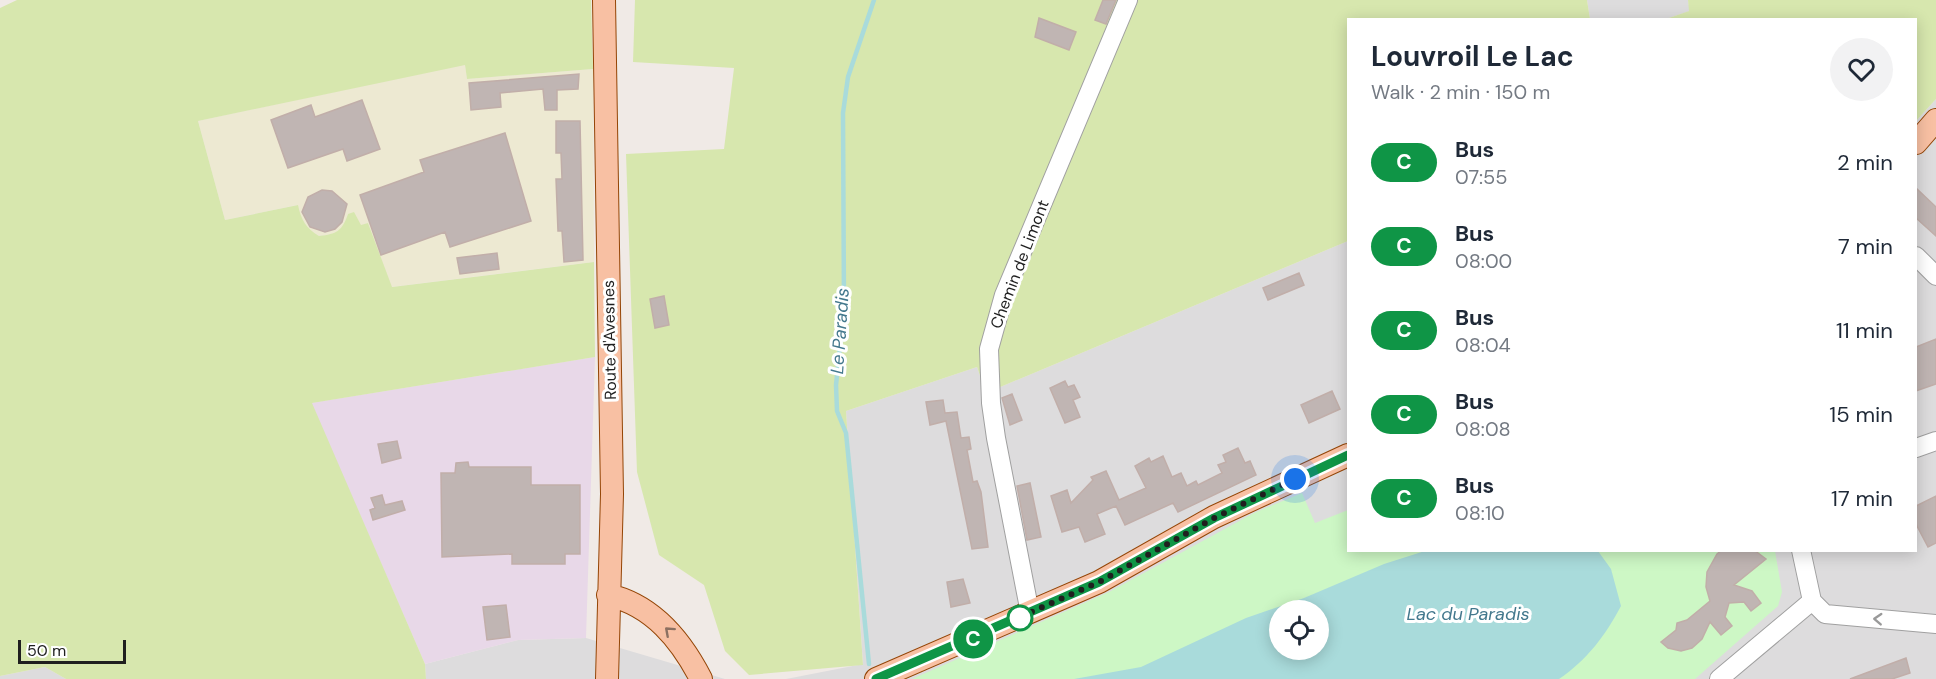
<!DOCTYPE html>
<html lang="en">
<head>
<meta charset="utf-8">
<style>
  body { margin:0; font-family:"DM Sans",sans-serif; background:#f2f2f3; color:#1f2937; height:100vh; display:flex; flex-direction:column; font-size:22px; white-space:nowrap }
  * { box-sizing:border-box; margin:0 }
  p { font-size:20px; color:#747a83 }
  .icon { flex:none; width:33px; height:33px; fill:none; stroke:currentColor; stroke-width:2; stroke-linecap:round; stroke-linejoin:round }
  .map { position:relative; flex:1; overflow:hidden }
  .side { position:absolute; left:1347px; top:18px; width:570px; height:534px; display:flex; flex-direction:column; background:#fff; border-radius:0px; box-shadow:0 3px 15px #0003 }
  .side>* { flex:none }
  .badge { padding:0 12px; border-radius:20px; font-size:21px; line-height:39px }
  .tools { position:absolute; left:1269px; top:600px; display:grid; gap:12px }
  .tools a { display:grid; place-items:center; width:60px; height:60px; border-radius:50%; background:#fff; box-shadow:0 3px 15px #0003; font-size:30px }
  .scale { position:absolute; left:18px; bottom:15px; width:108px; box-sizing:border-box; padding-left:6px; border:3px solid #1f1f1f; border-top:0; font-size:16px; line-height:21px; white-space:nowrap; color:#1f1f1f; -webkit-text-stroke:4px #fff; paint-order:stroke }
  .you { position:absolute; width:30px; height:30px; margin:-15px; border:4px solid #fff; border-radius:50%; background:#1a73e8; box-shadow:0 0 0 9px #1a73e833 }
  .map>.badge { position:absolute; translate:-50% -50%; box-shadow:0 0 0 3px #fff }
  .round { display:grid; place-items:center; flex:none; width:63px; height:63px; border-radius:32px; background:#f2f2f3 }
  .overview { display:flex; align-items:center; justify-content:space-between; height:102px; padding:0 24px }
  h1 { font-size:28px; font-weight:700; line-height:45px }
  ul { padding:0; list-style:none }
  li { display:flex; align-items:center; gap:18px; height:84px; padding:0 24px }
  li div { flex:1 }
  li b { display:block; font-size:22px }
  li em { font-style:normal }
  li .badge { min-width:66px; font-weight:700; text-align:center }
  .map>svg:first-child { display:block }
</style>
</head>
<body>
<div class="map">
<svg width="1936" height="679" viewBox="0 0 1936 679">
  <rect width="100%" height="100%" fill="#f0eae6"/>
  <path fill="#dddcdd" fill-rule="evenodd" d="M1587,0H1688L1690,11L1666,19H1590Z
    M1936,99V679H786L863,664L846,411L977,367L986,393L1348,241V550H1916V121ZM1280,610H1318V650H1280Z
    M586,638L725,679H426L425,664L518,640Z
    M45,667L66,679H0V676Z"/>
  <path fill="#e8d8e8" d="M595,357L586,638L518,640L425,664L311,403Z"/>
  <path fill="#ede9d2" d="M465,64L467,79L593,69L594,262L391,287L368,223L361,226L348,214L343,228L335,234L319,236L308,229L300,217L297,205L225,220L198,121Z"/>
  <path fill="#d7e7ae" d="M17,0H591L593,69L467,79L465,65L198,121L225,220L298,205C301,220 306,228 319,236C337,234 342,231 348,214L354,212L361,225L368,223L392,287L594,262L595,357L312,403L425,664L426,679H66L45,667L0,676V8Z
    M635,0H1587L1590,19L1348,20V241L986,393L977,367L846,411L863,665L749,675L725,651L704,585L659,555L637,472L626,154L724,149L734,68L633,62Z
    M1688,0H1936V99L1916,121V20L1666,19L1689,11Z"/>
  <path fill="#cdf7c5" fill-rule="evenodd" d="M1302,493L1315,523L1348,510V550L1775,551L1782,592L1778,606L1695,679H912L1109,592L1254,513ZM1280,610H1318V650H1280Z"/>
  <path fill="#a9dbdb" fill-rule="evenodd" d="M1428,550L1598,551L1611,569L1621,606C1605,636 1587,660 1559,679H1074L1141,667L1246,618L1304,598L1384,564ZM1280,610H1318V650H1280Z"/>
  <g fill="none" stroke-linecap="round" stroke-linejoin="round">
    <path stroke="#a9dbdb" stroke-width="4.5" d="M869,664L846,433L837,411L836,385L844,308L843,113L848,77L874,0"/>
  </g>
  <path fill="#c0b5b3" stroke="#c1aea9" stroke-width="1.5" d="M1103,0H1116L1106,24L1095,20Z
    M1039,18L1076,32L1069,50L1035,37Z
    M579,74L578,89L557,90V110H545L543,89L500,93L501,107L471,110L469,83Z
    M362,100L380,149L347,161L343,149L288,168L271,120L311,105L315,117Z
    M556,121H580L583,260L564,262L562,231H558L556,179H562L561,153H556Z
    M505,133L531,221L450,247L445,232L381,255L360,195L424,172L420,160Z
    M1916,188L1936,207V236L1916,218Z
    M322,190L332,191L347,204L342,222L335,229L325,232L310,227L302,212L308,197Z
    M497,253L499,269L460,274L457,258Z
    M1299,273L1304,285L1268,300L1263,288Z
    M664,296L669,325L655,328L650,299Z
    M1936,339V384L1916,391V347Z
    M1065,381L1068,387L1074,385L1080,397L1073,400L1080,417L1065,423L1050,388Z
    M1332,391L1340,409L1309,423L1301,405Z
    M1012,394L1022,420L1010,425L1002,398Z
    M943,400L945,413L957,412L961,438L969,437L971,449L967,450L973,482L977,481L981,492L988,547L972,549L946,421L930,425L926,402Z
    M397,441L401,458L382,463L378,444Z
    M1238,448L1245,463L1250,461L1256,475L1178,512L1173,503L1125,525L1116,506L1097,514L1105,534L1085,542L1079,527L1062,532L1051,496L1067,490L1071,503L1093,480L1091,477L1106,471L1119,500L1146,488L1135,466L1149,458L1151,462L1163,456L1172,477L1181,473L1187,486L1196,481L1198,485L1222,473L1218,465L1226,462L1223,455Z
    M468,462L469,467H531V485H580V554H565V564H512V554L442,557L441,473H455L456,463Z
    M1030,483L1041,537L1027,540L1017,486Z
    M382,495L385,505L402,501L405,510L373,520L370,510L375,508L371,498Z
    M1936,496V543L1928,547L1916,524V506Z
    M1722,550H1754L1766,559L1734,585L1752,591L1761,603L1751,611L1744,602L1729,603L1725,617L1732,626L1721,635L1710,622L1702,639L1692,648L1681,651L1668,648L1661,642L1676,630L1677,623L1687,620L1710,601L1706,587L1707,572L1717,554Z
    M963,579L970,603L951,607L947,582Z
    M506,605L510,637L487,640L483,607Z
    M1906,658L1910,673L1892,679H1850Z"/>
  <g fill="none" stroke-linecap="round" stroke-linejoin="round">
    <g stroke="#a0a0a0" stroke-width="20">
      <path id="minor" d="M1916,256L1936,276
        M1916,448L1936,441
        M1801,550L1812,601
        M1812,601L1825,614L1936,624
        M1030,613L996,438L991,403L989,349L1004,295L1128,0
        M1719,679L1812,601"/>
    </g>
    <g stroke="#944506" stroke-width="24">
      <path id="major" d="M604,0L612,494L607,679
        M1916,143L1936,120
        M608,595C653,605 681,640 701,679
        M876,679L1099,582L1214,517L1348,455"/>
    </g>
    <use href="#minor" stroke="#fff" stroke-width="18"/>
    <use href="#major" stroke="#f8c0a3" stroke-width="22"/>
  </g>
  <defs><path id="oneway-chevron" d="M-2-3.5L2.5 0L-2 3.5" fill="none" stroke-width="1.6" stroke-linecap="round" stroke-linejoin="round" transform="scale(1.5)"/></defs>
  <use stroke="#9a9a9a" href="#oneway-chevron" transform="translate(1878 619) rotate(-177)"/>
  <use stroke="#8c7061" href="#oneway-chevron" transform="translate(669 631) rotate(-138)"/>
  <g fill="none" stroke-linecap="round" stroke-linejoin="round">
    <g stroke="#fff" stroke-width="14">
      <path id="line" d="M876,679L1099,582L1214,518L1348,455"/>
    </g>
    <use href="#line" stroke="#0f9546" stroke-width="9"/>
    <path stroke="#1f1f1f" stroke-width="6" stroke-dasharray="0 10.8" d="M1020,618L1011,621L1099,582L1214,518L1295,479"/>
  </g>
  <circle fill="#fff" stroke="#0f9546" stroke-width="3" cx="1020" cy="618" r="12"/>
  <g text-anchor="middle" stroke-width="6" stroke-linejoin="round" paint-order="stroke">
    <g font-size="16" fill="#1f1f1f" stroke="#fff">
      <text transform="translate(1019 264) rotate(-69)" y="6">Chemin de Limont</text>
      <text transform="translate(609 340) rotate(-91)" y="6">Route d'Avesnes</text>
    </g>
    <g font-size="18" font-style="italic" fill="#43788d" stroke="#fff">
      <text transform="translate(840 331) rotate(-86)" y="6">Le Paradis</text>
      <text x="1468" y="620">Lac du Paradis</text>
    </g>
  </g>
</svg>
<div class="tools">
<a><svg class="icon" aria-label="locate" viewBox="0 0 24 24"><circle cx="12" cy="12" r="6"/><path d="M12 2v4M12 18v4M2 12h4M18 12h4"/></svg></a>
</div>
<div class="scale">50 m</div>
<div class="you" style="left:1295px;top:479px"></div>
<b class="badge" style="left:973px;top:639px;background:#0f9546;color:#fff">C</b>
<section class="side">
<div class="overview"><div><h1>Louvroil Le Lac</h1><p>Walk · 2 min · 150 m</p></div><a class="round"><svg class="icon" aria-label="heart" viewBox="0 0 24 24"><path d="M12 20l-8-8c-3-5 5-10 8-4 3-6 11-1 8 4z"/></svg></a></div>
<ul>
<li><span class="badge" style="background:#0f9546;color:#fff">C</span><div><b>Bus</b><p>07:55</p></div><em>2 min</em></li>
<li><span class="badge" style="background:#0f9546;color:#fff">C</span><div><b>Bus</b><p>08:00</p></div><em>7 min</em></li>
<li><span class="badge" style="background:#0f9546;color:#fff">C</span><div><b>Bus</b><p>08:04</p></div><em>11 min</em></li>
<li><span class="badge" style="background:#0f9546;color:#fff">C</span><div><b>Bus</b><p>08:08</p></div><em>15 min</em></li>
<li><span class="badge" style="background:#0f9546;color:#fff">C</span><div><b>Bus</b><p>08:10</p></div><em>17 min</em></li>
</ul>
</section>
</div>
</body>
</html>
